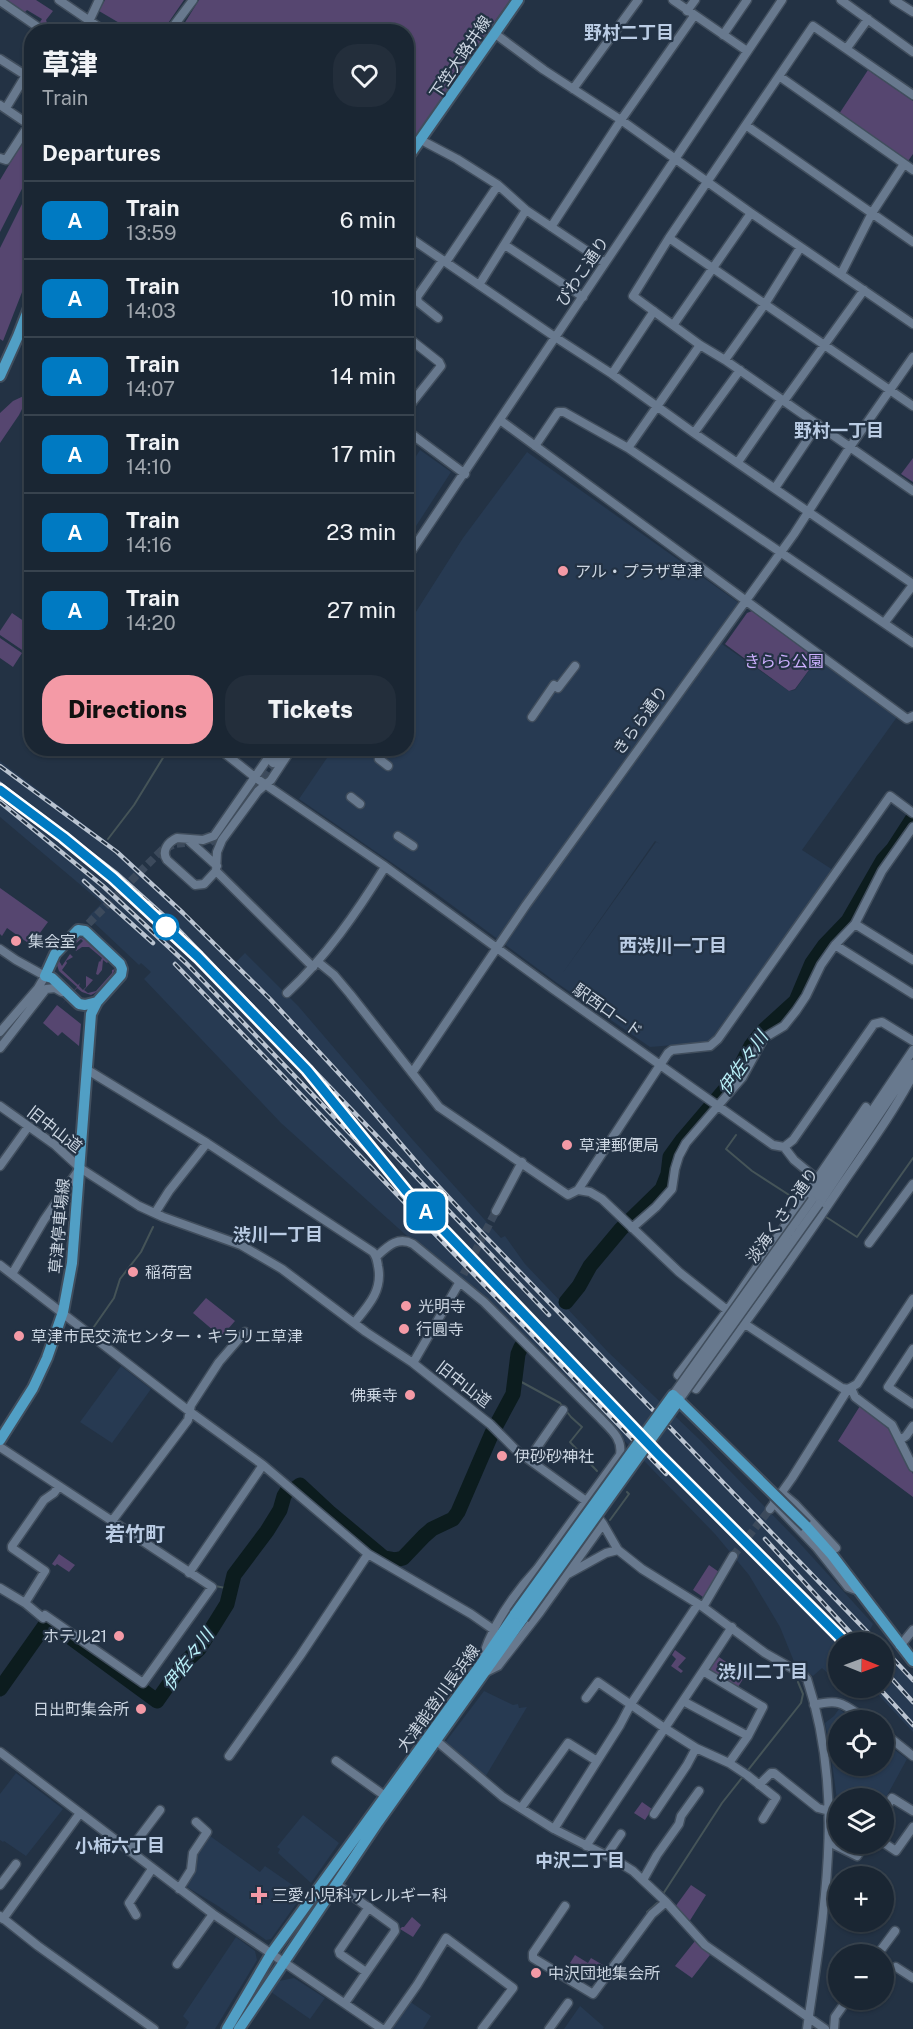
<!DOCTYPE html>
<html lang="en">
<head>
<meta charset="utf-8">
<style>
  body { margin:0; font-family:"Public Sans","Noto Sans JP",sans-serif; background:#232e3b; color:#f1f3f6; height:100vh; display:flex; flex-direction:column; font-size:22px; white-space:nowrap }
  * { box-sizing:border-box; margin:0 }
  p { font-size:20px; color:#9fa5ac }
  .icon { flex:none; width:33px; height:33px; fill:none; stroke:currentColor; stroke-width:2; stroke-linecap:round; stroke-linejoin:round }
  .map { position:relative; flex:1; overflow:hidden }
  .details { position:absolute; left:24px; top:24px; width:390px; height:732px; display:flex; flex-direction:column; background:#1a2633; border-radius:24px; box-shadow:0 2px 4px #0004,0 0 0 2px #38434e }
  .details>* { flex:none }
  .badge { padding:0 12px; border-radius:9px; font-size:21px; line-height:39px }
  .needle { width:39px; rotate:91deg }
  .tools { position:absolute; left:828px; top:1632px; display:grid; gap:12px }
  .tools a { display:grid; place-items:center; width:66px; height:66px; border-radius:50%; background:#1a2633; box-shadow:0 2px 4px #0004,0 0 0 2px #38434e; font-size:30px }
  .map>.badge { position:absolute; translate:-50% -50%; box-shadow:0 0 0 3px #fff }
  h2 { padding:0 18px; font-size:22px; line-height:54px }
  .round { display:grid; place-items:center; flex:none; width:63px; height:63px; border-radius:24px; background:#232e3b }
  .overview { display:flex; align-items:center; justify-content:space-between; height:102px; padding:0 18px }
  h1 { font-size:28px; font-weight:800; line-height:45px }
  .button { display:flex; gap:12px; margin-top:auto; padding:12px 18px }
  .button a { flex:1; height:69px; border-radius:24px; background:#f49aa6; color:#111; font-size:24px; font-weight:800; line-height:69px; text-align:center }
  .button a+a { background:#232e3b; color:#f1f3f6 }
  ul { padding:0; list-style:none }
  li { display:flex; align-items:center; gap:18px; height:78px; padding:0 18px; border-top:2px solid #38434e }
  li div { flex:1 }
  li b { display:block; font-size:22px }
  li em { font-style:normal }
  li .badge { min-width:66px; font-weight:700; text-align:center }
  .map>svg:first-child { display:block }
</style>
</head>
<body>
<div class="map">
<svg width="913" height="2029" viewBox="0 0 913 2029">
  <rect width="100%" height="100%" fill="#233244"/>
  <path fill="#273a52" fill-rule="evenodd" d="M420,450L451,472L407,540V470Z
    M527,452L746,608L722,644L789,691L795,690L817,659L897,717L802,850L833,870L709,1042L650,1047L557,983L430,889L299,799L333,749L406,748L407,626L463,538ZM655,841L660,844L656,842L562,974Z
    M0,761L118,850L168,896L235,963L245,953L299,1007L412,1139L501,1238L505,1236L525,1264L563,1304L608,1352L700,1440L795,1538L873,1624L869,1632L880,1642H838V1670L832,1677L822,1668L813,1676L795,1664L780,1627L749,1575L715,1534L489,1301L407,1236L281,1123L144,979L151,972L141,963L139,965L88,917L102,903L0,817Z
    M121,1366L151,1389L112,1443L80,1422Z
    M884,1646L913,1676V1732L872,1688H884Z
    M484,1691L513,1705L518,1704L519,1708L527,1707L484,1779L461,1756L444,1744Z
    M839,1709L854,1720H838V1766H884V1742L907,1759L884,1801V1798L837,1800L830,1748L825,1723L834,1716Z
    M16,1773L63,1809L26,1856L4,1841L3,1842L0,1840V1794Z
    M303,1815L339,1843L311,1883L278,1853L280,1849L277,1847Z
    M210,1836L260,1872L265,1866L304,1893L271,1939L266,1940L218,1906L187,1887L197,1856Z
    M236,1937L255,1951L257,1960L215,2029H185L189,2022L183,2016Z
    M294,1978L325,1998L310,2019L271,1992L279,1981Z
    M409,2001L431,2016L423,2029H392L391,2027Z
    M580,2006L604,2027L603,2029H564Z"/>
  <path fill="#564670" d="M1,0H36L53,11L46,20L49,28L47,29L38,25L42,19L27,10L23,14Z
    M105,0H184L162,32L133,31L99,11Z
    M199,0H510L463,66L458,75L407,150L406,32H179Z
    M868,70L913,101V154L908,161L839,114Z
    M31,128V171L0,232V180Z
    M31,186V269L3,341L0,339V248Z
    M30,393L19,415L0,443V413L13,401Z
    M913,458V482L901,474Z
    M752,611L817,659L795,689L789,691L725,644L747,613Z
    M12,613L31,626V656L0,635V631Z
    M0,638L22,653L13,667L0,658Z
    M0,888L48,922L31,945L7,928L2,936L0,934Z
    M77,937L85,939L109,961L107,963L103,960L102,970L98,975L96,974L99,961L100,962L102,958L89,947H82L76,951L75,949L83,941L81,939L72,947L70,946Z
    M70,954L73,957L66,961L67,963L62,970L78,985L80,983L79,986L83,990L86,987V976L93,980L84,990L88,993L96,991L112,973V970L115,969C112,979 100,991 91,995L82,992L69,1007L82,992L77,988L61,1005L77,987L59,971L56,962L58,959L62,966Z
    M57,1005L81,1024L79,1046L62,1032L58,1036L43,1023Z
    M206,1298L235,1321L221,1337L193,1313Z
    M860,1406L884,1424L892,1433L913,1474V1497L838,1441Z
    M59,1554L75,1565L69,1572L57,1564L55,1566L52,1564Z
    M709,1565L719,1572L703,1597L693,1590Z
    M675,1650L686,1658L678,1667L683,1671L681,1673L671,1666L676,1659L672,1655Z
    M719,1657L742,1673L743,1679L738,1687L711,1673L710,1668Z
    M642,1802L652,1809L645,1820L634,1813Z
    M691,1885L706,1895L689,1922L675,1907Z
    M412,1917L421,1925L413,1937L400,1929L402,1927H404Z
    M695,1941L710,1955L692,1978L675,1966Z
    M575,1955L588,1963L591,1958L608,1968L598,1981L570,1963Z"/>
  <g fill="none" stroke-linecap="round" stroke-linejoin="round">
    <path stroke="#455458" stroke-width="2" d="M108,839L134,805L169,748
      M736,1135L726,1149L752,1171L800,1202
      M823,1215L857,1237L913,1158
      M91,1331L114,1298L120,1279L141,1252L153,1227
      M516,1379L560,1403L571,1417L582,1427L570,1442L597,1471
      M610,1520L629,1494L627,1492
      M215,1586L231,1589
      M663,1894L722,1803L801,1703L803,1694L798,1682
      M647,1912L657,1903"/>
    <path stroke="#0c1c1e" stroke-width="15" d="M566,1302L579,1286L590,1266L621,1229L662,1189L668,1174L670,1157L683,1139L734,1079L751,1046L762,1032L796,1001L812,963L824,946L848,921L883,860L893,849L913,818
      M296,1488L300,1485L329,1512L384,1558L395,1560L403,1558L424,1536L432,1529L453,1519L458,1512L492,1433L513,1394L518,1354L521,1347
      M0,1689L48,1621L157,1701L183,1664L199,1649L227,1604L234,1575L267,1531L280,1510L284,1496L287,1491"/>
    <path stroke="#3c4a5c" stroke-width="8" stroke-dasharray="8 4" stroke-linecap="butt" d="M210,843L237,813L273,763
      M80,932L162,850L175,844L193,842
      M0,1040L28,1005
      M458,1285L496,1211
      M733,1556L770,1509"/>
    <g stroke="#414e5d" stroke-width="11">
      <path id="minor" d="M59,0L106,32
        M673,0L747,51
        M841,0L913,52
        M894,0L913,12
        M0,1L45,32
        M687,11L695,0
        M84,32L99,0
        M169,32L193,0
        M494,33L544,70L621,120L751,213L913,324
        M723,35L747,0
        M847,48L868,19
        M0,59L25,75
        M779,76L913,170
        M573,89L638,0
        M913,95L813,26L669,238L633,296L700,345L725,360L913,491
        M0,105L28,124
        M6,108L32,65
        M747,126L913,242
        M421,140L457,159L498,185L526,210L605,263
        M0,158L6,160L32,120
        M551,227L621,120L694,16
        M406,235L555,337L612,374L694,433L913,584
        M669,238L913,406
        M505,245L583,297
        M446,262L498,185
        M841,274L872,213L904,164
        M479,285L526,210
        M438,318L418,302L417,297L443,260
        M674,324L751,213
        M406,336L439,362L441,366L406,410
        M725,360L765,304L800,248
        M612,374L654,311
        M784,401L864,290
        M500,420L907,719L913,716
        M406,430L465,474
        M694,433L740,370
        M535,446L558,412H564L628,448L913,643
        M628,448L700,345
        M738,462L781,400
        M775,488L818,424
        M406,559L782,0
        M885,622L913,585
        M532,717L554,685L558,688L575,666
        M218,748L256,778L383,865L553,989L773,1145L784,1147L793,1140L874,1024L882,1022L913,1041
        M379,759L388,766
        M273,763L283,748
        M351,797L360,804
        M398,836L413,846
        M187,839L217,866
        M216,871L204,884L195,885L167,860C161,851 168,842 177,838L203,840L214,836L275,748
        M216,871L217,852L222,840L258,791L271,780L292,748
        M216,871L313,967
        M855,924L913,960
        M835,945L913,994
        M0,949L16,960L45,976L38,988L0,1032
        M318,962L334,975L350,994L439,1107L568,1195L578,1190L668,1053L672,1050L710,1046L718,1039L890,796L913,813
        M287,993C326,957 357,912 385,867
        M0,1048L46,989L55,988L62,992
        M86,1069L207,1143L373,1252C377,1257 377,1260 378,1266C383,1290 369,1305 354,1323
        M412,1073L526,905L794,534L850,447L913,357
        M0,1106L55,1145L80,1168L139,1206L163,1217L241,1245L282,1269L366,1332L413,1363L490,1424L517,1451L586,1501L603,1524L618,1550L642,1569L703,1607L765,1653L802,1674L807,1679C846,1797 824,1910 807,2029
        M866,1107L727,1311L678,1375L696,1389C747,1322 796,1253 843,1183C867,1148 893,1113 913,1075
        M784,1147L794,1160L816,1178
        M0,1166L28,1127
        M578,1190L590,1192L602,1199L679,1272L732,1314
        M812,1200L913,1050
        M819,1204L913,1064
        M496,1211L522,1162
        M155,1213L169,1191L207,1143
        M632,1228L656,1207L672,1189L675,1169L679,1156L686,1143L742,1078L764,1038L784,1026L796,1011L806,996L821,965L835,945L855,924L882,871L913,827
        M869,1243L913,1184
        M377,1256C388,1246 398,1236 413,1244L484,1302L600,1418C610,1429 623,1438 620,1455L537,1569C514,1594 493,1624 483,1656
        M0,1265L189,1411L263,1465L368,1554L471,1614L494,1630
        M12,1274L44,1220L80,1168
        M742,1322L842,1388L848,1389
        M913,1349L888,1387L913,1404
        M413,1363L458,1285
        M851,1388L855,1397L892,1425L913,1467
        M900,1440L906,1436L913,1426
        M0,1447L212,1587L143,1683L45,1615L43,1618L25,1603L0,1588
        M529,1459L563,1410
        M782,1493L795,1504L836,1548
        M774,1503L817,1548L848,1587L859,1591
        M770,1509L792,1478L848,1389L857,1384L913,1299
        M112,1521L188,1420L191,1405L219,1362L245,1332
        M189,1573L263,1465
        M568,1574L606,1553L618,1550
        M25,1603L45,1571L12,1548V1546L44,1500L54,1493L59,1486
        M703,1607L733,1556
        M900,1646L913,1630
        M486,1672L498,1666L540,1612L603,1524
        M586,1698L598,1682L666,1729L696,1748L729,1763L748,1736L763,1707L703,1671L732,1627
        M683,1701L748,1736
        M814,1705C842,1698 844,1705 867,1720
        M884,1733L913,1756
        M432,1737L503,1797L554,1829L617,1861L633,1871L666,1902L705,1945L825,2029
        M0,1752L213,1914L382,2029
        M229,1756L300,1656L368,1554
        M336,1761L385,1796
        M729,1763L747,1775L776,1798L763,1819
        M759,1785L771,1773H774L818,1808L829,1811
        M521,1808L568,1743L597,1761
        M884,1812L892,1798L913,1811
        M654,1814L687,1765L696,1748
        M554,1829L620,1725L631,1704L698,1604
        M829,1842L857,1856L865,1844
        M884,1843L896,1851L913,1827
        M586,1846L703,1671
        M129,1851L160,1810
        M606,1856L621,1834
        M643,1880L657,1855L679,1824L681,1816L699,1791
        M336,1884L394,1926L395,1931L345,2003
        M0,1885L16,1864
        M179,1889L191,1870L193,1853L207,1832L196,1822
        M565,1906L533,1953V1958L593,1994L652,1914L666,1902
        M136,1915L129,1903L152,1869
        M0,1916L38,1946L154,2029
        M3,1919L80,1813
        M878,1954L895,1931
        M177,1964L213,1914
        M896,1967L913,1978
        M366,1972L340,1954L339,1951L369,1907
        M386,2029L417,1985L446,1938L513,1988L482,2029
        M549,2029L568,2003
        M834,2029L835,2017L847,2000"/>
    </g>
    <g stroke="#414e5d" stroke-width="14">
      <path id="major" d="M406,160L518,0
        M0,376L18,336L32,300
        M0,1440L33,1388L47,1358L63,1312L72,1263L91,1014L97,1002L121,975L122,969L120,964L85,931L78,930L55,954L45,976L52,978L79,1004L85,1005L97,1002
        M806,1526L832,1555L913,1661
        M227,2029L271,1954L479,1667L515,1614
        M239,2029L378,1822L523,1618"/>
    </g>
    <use href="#minor" stroke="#68798e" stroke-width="8"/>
    <use href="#major" stroke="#519fc5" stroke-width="10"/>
    <g stroke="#b9c3d0" stroke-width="4.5">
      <path id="rail" d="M0,766L117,852L183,913L270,999L357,1093L425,1172L483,1234L877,1642
        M0,784L116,873L172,923L549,1315
        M0,802L103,886L187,964L659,1455L845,1642
        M84,881L153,943
        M175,964L666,1474
        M765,1539L859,1642
        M884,1649L913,1680
        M884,1670L913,1702
        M879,1688L913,1725"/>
    </g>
    <use href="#rail" stroke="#233244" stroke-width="2" stroke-dasharray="7" stroke-linecap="butt"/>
    <g stroke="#414e5d" stroke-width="11" stroke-linecap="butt">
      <path id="minor-bridge" d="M673,1395L812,1200
        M679,1400L819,1204"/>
    </g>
    <g stroke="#414e5d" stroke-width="14" stroke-linecap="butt">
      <path id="major-bridge" d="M515,1614L673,1395L806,1526
        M523,1618L679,1400"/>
    </g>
    <use href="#minor-bridge" stroke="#68798e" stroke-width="8"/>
    <use href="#major-bridge" stroke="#519fc5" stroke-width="10"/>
  </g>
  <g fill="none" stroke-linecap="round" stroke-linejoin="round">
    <g stroke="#fff" stroke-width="14">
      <path id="line" d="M0,790L63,837L113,878L198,957L307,1070L406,1191L659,1455L845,1642"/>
    </g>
    <use href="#line" stroke="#007ac2" stroke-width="9"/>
  </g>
  <g fill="#f49aa6" stroke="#233244" stroke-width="2">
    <circle cx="563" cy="571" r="6"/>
    <circle cx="16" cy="941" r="6"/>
    <circle cx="567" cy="1145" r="6"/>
    <circle cx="133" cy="1272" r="6"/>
    <circle cx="406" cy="1306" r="6"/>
    <circle cx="404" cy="1329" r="6"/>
    <circle cx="19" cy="1336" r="6"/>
    <circle cx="410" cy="1395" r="6"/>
    <circle cx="502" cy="1456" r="6"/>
    <circle cx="119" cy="1636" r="6"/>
    <circle cx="141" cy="1709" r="6"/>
    <path d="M256 1886h6v6h6v6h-6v6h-6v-6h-6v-6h6z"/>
    <circle cx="536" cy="1973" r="6"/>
  </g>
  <circle fill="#fff" stroke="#007ac2" stroke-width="3" cx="166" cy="927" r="12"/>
  <g text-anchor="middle" stroke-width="4.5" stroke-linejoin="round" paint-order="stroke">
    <g font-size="16" fill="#cbd5e1" stroke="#233244">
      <text transform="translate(460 57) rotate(-56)" y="6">下笠大路井線</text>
      <text transform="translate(582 271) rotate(-56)" y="6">びわこ通り</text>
      <text transform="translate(640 720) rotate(-54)" y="6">きらら通り</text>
      <text transform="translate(608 1010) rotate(35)" y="6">駅西ロード</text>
      <text transform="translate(55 1129) rotate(38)" y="6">旧中山道</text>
      <text transform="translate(782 1215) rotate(-55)" y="6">淡海くさつ通り</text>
      <text transform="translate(59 1226) rotate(-85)" y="6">草津停車場線</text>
      <text transform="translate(464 1384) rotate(38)" y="6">旧中山道</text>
      <text transform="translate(438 1698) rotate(-54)" y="6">大津能登川長浜線</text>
    </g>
    <g font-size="16" fill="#cbd5e1" stroke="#233244" text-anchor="start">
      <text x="575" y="577">アル・プラザ草津</text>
      <text x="28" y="947">集会室</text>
      <text x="579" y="1151">草津郵便局</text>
      <text x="145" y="1278">稲荷宮</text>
      <text x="418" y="1312">光明寺</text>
      <text x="416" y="1335">行圓寺</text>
      <text x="31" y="1342">草津市民交流センター・キラリエ草津</text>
      <text x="398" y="1401" text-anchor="end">佛乗寺</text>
      <text x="514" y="1462">伊砂砂神社</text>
      <text x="107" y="1642" text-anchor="end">ホテル21</text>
      <text x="129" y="1715" text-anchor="end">日出町集会所</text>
      <text x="272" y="1901">三愛小児科アレルギー科</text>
      <text x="548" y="1979">中沢団地集会所</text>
    </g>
    <g font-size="16" fill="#ccaffd" stroke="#233244">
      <text x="784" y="667">きらら公園</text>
    </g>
    <g font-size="18" font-weight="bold" fill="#bacce4" stroke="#233244">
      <text x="629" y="39">野村二丁目</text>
      <text x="839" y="437">野村一丁目</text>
      <text x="673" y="952">西渋川一丁目</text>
      <text x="278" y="1241">渋川一丁目</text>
      <text x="763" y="1678">渋川二丁目</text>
      <text x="120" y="1852">小柿六丁目</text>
      <text x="580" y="1867">中沢二丁目</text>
    </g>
    <g font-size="18" font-style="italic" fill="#b8eef6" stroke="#233244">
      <text transform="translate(743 1063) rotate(-55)" y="6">伊佐々川</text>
      <text transform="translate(188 1660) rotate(-53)" y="6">伊佐々川</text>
    </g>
    <g font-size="20" font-weight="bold" fill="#bacce4" stroke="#233244">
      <text x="135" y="1541">若竹町</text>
    </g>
  </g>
</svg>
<div class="tools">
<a><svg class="needle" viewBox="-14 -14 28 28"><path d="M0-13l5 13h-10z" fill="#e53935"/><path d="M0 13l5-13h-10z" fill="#9fa5ac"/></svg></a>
<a><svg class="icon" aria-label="locate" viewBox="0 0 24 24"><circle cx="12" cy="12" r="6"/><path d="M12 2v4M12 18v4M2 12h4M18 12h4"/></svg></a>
<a><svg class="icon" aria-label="layers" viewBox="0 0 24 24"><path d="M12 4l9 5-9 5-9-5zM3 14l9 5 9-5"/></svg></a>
<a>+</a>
<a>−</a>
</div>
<b class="badge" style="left:426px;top:1211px;background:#007ac2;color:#fff">A</b>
<section class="details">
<div class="overview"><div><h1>草津</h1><p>Train</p></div><a class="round"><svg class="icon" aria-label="heart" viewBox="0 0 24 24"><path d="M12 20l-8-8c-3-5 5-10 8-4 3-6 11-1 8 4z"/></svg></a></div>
<h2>Departures</h2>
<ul>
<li><span class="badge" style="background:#007ac2;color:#fff">A</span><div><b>Train</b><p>13:59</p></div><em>6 min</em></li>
<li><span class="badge" style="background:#007ac2;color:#fff">A</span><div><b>Train</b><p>14:03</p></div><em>10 min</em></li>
<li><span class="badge" style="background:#007ac2;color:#fff">A</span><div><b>Train</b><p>14:07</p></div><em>14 min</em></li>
<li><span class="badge" style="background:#007ac2;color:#fff">A</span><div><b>Train</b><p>14:10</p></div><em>17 min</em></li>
<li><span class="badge" style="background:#007ac2;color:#fff">A</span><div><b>Train</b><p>14:16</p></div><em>23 min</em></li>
<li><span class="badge" style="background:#007ac2;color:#fff">A</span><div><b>Train</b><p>14:20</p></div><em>27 min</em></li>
</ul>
<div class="button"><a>Directions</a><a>Tickets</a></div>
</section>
</div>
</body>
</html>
